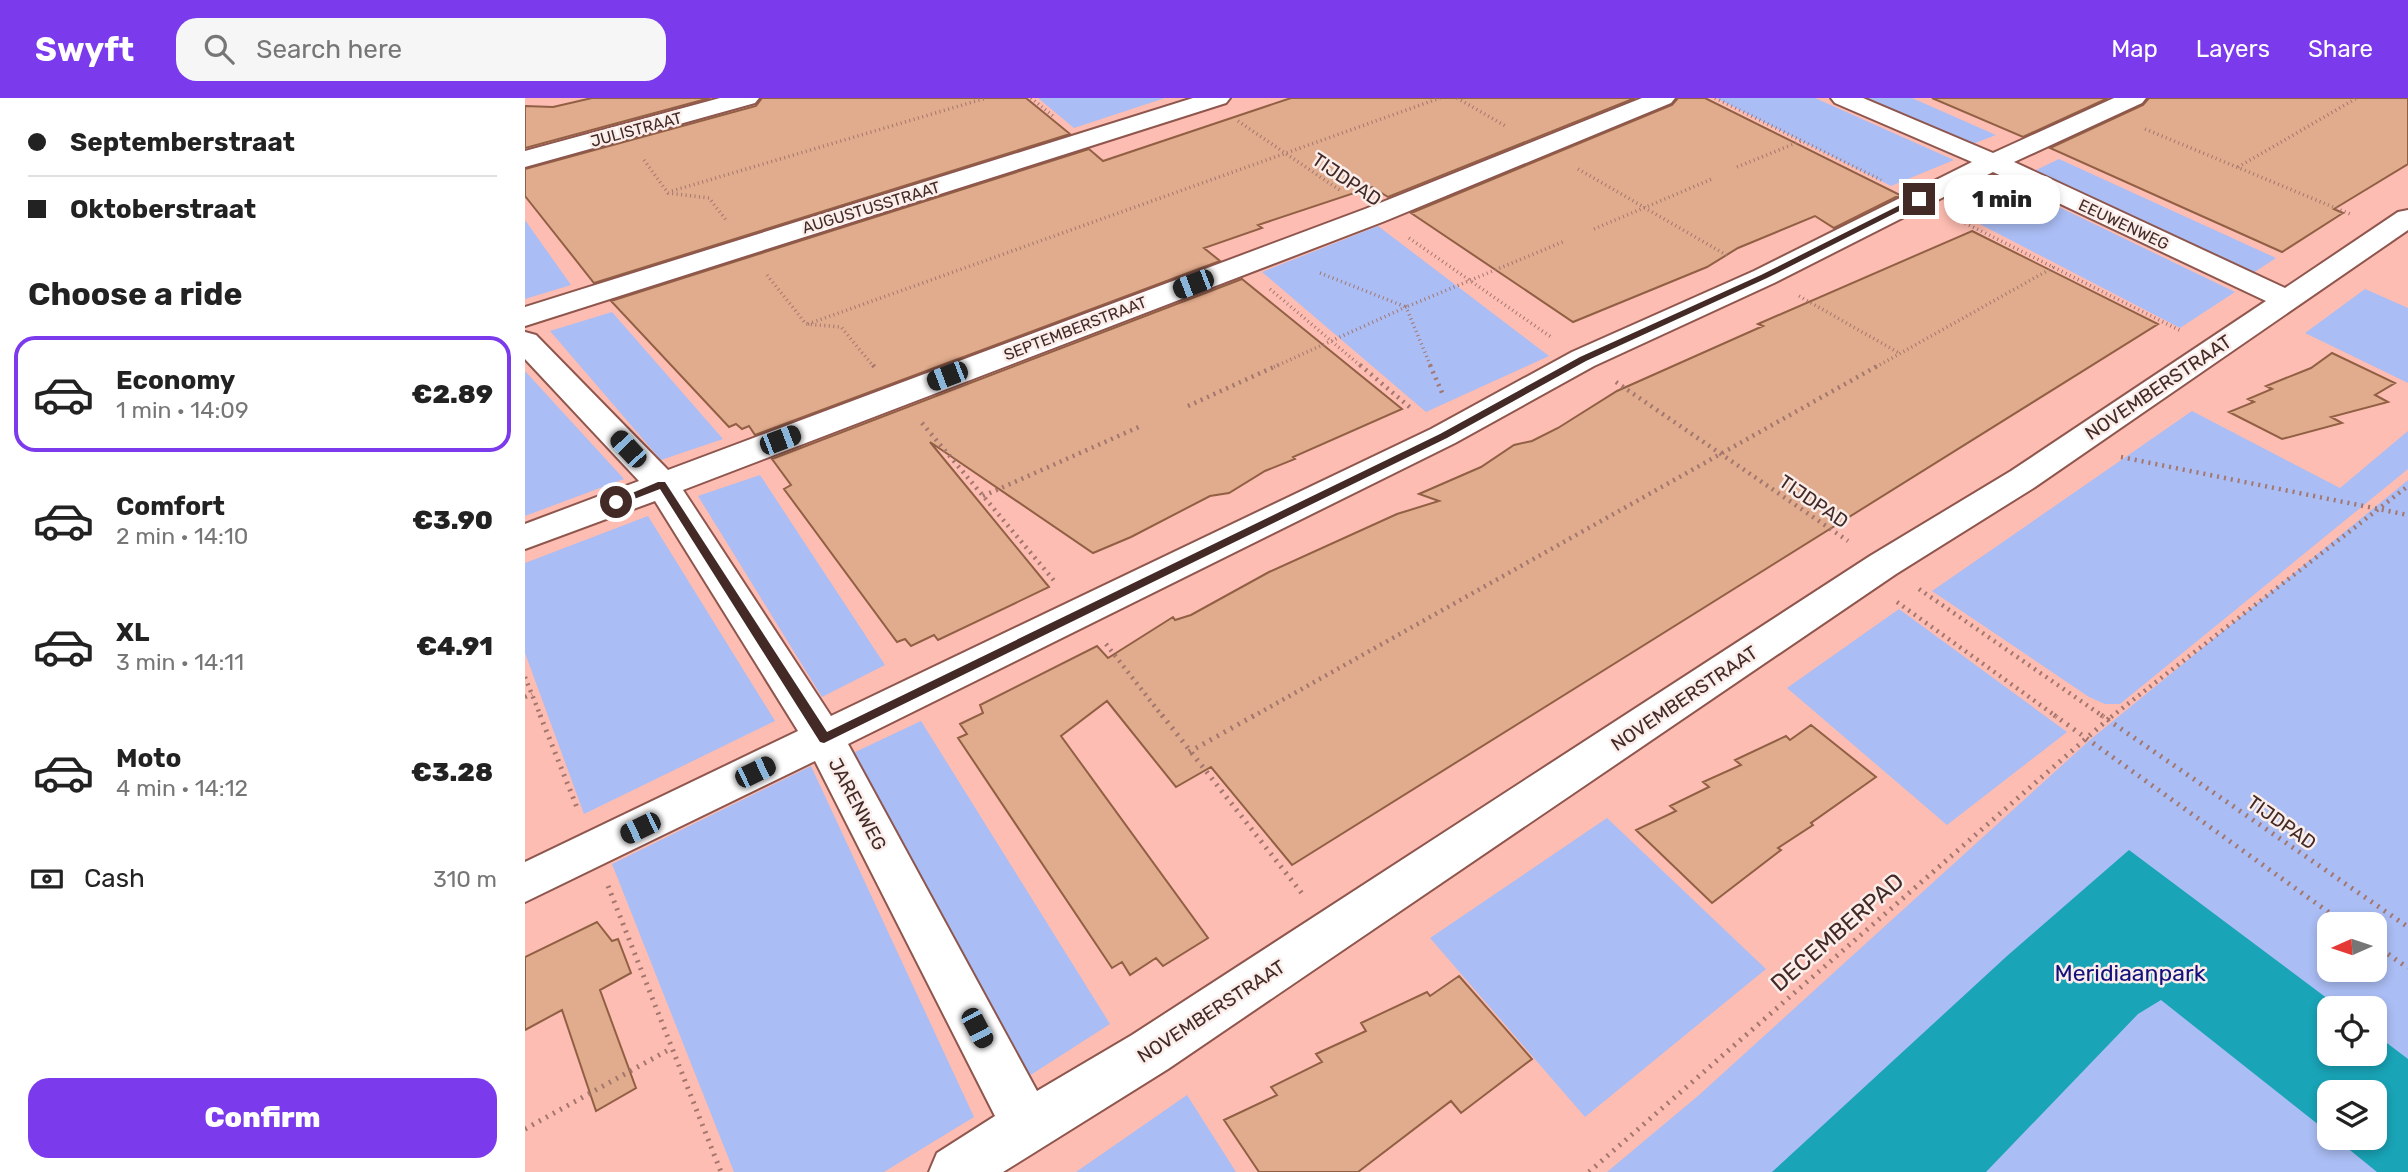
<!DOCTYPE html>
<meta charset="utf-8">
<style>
:root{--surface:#fff;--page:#f6f6f6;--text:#222;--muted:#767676;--line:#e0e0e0;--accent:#7c3aed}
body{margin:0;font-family:Rubik,sans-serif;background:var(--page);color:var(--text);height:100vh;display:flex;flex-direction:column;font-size:26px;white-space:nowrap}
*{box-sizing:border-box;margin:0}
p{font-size:23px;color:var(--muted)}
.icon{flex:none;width:38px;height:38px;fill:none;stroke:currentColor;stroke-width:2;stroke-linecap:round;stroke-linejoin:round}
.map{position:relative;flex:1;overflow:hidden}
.side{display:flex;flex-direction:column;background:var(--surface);width:525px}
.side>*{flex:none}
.hud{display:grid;align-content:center;height:154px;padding:0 28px;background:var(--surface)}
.needle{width:46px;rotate:267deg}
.fabs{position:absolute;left:1792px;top:814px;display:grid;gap:14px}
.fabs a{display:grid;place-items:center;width:70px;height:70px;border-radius:14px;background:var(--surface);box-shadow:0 4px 10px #0003;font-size:35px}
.end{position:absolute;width:32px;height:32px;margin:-16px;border:9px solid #432a26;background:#fff;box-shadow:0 0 0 4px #fff}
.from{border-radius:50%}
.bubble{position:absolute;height:49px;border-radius:21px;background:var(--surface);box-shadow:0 4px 10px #0003;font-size:23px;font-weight:800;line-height:49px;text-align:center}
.car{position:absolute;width:21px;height:42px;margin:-21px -10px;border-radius:9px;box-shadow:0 0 5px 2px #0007;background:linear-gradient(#222 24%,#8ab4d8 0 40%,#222 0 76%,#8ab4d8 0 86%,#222 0)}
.hud b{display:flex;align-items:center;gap:24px;height:66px;font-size:26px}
.hud b+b{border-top:2px solid var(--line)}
.hud i{width:18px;height:18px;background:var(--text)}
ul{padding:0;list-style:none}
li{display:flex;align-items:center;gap:21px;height:116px;margin:0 14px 10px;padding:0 14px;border:4px solid transparent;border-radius:21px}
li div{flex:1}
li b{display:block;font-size:26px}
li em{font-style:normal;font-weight:800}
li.current{border-color:var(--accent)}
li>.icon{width:63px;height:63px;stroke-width:1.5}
h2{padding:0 28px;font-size:32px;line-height:84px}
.pay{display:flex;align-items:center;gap:18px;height:77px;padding:0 28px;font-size:26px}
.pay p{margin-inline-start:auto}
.cta{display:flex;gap:14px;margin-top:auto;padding:14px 28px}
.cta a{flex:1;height:80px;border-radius:21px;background:var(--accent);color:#fff;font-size:28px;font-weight:800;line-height:80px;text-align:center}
header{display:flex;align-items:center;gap:42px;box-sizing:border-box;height:98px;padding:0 35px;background:var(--accent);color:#fff}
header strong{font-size:33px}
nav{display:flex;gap:38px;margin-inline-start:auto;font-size:24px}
.search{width:490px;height:63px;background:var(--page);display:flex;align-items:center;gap:18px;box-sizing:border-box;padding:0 24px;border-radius:21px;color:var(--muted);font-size:26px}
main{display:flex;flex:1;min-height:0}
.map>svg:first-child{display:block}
.green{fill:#aabdf4;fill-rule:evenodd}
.water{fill:#19a4b7}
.building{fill:#e1ab8d;stroke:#916044;stroke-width:2}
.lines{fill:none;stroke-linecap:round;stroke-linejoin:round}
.minor-casing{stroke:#8e564d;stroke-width:4}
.path-far2{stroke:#a3766e;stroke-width:3.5;stroke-dasharray:1 3.5;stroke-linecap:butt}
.path-far1{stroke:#a3766e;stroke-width:4.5;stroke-dasharray:2 5;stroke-linecap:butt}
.path{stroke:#a3766e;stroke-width:5;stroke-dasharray:2 6;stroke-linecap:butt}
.minor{fill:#fff;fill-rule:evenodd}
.route{fill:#432a26}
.labels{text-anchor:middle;stroke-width:5;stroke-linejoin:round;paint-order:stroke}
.far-street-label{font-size:16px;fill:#432a26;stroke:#faedea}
.street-label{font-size:19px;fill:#432a26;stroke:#faedea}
.near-street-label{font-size:23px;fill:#432a26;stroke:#faedea}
.near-park-label{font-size:23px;fill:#13117c;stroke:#faedea}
</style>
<header>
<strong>Swyft</strong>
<div class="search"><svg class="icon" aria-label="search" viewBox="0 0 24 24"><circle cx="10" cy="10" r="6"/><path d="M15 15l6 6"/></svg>Search here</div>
<nav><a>Map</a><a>Layers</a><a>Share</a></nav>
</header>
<main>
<section class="side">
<div class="hud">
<b><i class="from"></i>Septemberstraat</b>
<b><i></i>Oktoberstraat</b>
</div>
<h2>Choose a ride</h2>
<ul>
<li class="current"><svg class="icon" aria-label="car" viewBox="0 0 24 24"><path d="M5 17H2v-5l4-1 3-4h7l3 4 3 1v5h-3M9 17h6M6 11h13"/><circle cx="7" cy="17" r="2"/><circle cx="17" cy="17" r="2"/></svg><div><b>Economy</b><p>1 min · 14:09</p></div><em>€2.89</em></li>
<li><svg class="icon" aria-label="car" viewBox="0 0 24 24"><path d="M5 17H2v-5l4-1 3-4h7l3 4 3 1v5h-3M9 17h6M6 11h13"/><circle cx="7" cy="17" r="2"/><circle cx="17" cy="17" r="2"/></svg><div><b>Comfort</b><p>2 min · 14:10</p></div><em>€3.90</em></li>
<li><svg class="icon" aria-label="car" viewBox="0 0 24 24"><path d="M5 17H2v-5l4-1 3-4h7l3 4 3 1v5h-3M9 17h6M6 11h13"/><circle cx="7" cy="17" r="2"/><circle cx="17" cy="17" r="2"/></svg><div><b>XL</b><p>3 min · 14:11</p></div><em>€4.91</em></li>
<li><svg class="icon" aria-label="car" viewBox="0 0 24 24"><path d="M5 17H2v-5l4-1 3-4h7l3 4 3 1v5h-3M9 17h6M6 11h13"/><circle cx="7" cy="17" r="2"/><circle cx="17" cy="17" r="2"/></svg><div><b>Moto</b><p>4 min · 14:12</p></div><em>€3.28</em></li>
</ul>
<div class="pay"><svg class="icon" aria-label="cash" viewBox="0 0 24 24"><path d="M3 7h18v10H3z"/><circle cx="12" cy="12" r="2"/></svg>Cash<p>310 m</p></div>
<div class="cta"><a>Confirm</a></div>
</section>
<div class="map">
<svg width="1883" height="1074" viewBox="0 0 1883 1074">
<rect width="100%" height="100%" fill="#febdb2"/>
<path class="green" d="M 513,0 L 640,0 L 549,30 Z
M 1191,0 L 1290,0 L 1429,62 L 1366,88 Z
M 1336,0 L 1387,0 L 1471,37 L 1445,47 Z
M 1534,61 L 1751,160 L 1728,175 L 1509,73 Z
M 1478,82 L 1710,194 L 1655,230 L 1422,109 Z
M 0,122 L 46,187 L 0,201 Z
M 853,128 L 1024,258 L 901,314 L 737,174 Z
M 1840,191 L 1883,210 L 1883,285 L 1780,235 Z
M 87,214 L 198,341 L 136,362 L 25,233 Z
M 0,273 L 99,381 L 0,418 Z
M 1667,313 L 1815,390 L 1883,333 L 1883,371 L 1595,606 L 1580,606 L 1564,599 L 1407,493 Z
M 235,377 L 360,567 L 297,599 L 173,398 Z
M 1883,382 L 1883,1074 L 1082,1074 L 1174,997 L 1566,641 ZM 1804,826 L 1850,826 L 1850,872 L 1804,872 ZM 1804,910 L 1850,910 L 1850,956 L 1804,956 ZM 1804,994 L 1850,994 L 1850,1040 L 1804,1040 Z
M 123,418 L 250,623 L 59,716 L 0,555 L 0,465 Z
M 1374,511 L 1542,634 L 1422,727 L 1262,590 Z
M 396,623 L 585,926 L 504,978 L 328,655 Z
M 286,668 L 449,1019 L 359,1074 L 209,1074 L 87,766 Z
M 1082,720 L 1241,871 L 1060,1019 L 905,840 Z
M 662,997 L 711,1074 L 551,1074 Z"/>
<path class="water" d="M 1604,752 L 1815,910 L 1804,910 L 1804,956 L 1850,956 L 1850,936 L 1883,961 L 1883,1074 L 1852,1074 L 1810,1040 L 1850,1040 L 1850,994 L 1804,994 L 1804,1035 L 1636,902 L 1613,916 L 1461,1074 L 1247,1074 L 1482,858 Z"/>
<path class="building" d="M 67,0 L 185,0 L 0,50 L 0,8 L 28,9 Z
M 237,0 L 501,0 L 545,36 L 69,185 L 0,98 L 0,71 L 231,8 Z
M 766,0 L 1110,0 L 863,99 L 847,89 L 733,127 L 737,130 L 679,150 L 695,163 L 230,337 L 224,328 L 217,331 L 211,326 L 204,329 L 86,203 L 564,51 L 578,63 Z
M 1153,0 L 1180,0 L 1375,97 L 1309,130 L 1290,118 L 1213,150 L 1182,169 L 1048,224 L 886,115 L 1147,7 Z
M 1407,0 L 1583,0 L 1498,39 Z
M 1624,0 L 1883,0 L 1883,66 L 1809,111 L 1818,115 L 1757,154 L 1525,50 L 1618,7 Z
M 1447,133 L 1633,226 L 767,767 L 686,669 L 651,689 L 582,603 L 536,638 L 683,840 L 638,868 L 631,860 L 605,877 L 597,864 L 587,870 L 433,640 L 442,636 L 435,626 L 458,615 L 455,607 L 572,548 L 583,560 L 648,519 L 650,522 L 666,517 L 744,474 L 872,416 L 914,403 L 894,396 L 956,369 L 989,347 L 1007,343 L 1033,330 L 1092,293 L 1238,228 L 1233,226 Z
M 717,181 L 877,311 L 768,359 L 770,361 L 740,373 L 704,395 L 685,398 L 606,439 L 568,455 L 405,344 L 524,489 L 413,542 L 409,537 L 386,548 L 380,541 L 372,544 L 259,391 L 266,387 L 247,361 Z
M 1807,255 L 1870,285 L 1850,297 L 1863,304 L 1806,319 L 1817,325 L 1757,341 L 1704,314 L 1729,304 L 1723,301 L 1747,291 L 1741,288 L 1786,270 Z
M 1286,627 L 1351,679 L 1286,725 L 1288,727 L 1253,750 L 1256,752 L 1187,805 L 1111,732 L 1151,713 L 1145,708 L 1184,689 L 1178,684 L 1216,667 L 1210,662 L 1261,638 L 1265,642 Z
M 72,824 L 87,843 L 93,841 L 106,875 L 75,892 L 111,990 L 71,1013 L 37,912 L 0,932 L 0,859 Z
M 934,878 L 1007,961 L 936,1015 L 926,1003 L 833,1074 L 734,1074 L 699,1022 L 752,997 L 746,989 L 797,964 L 791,956 L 841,933 L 836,925 L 902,894 L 905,898 Z"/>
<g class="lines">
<g class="minor-casing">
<path id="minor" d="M 195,0 L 234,0 L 230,5 L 0,69 L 0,53 Z
M 668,0 L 705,0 L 701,5 L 0,228 L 0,209 Z
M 1117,0 L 1150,0 L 1146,5 L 860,123 L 158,392 L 306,618 L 906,331 L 1047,254 L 1229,173 L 1447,64 L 1310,5 L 1306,0 L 1338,0 L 1468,55 L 1589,0 L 1621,0 L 1617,5 L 1489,64 L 1760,190 L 1873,114 L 1883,112 L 1883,132 L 1510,389 L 1371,476 L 643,971 L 478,1074 L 404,1074 L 412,1055 L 470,1018 L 290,663 L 0,804 L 0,764 L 273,633 L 130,403 L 0,451 L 0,426 L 114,383 L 0,261 L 0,234 L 11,237 L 143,372 L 840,111 ZM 1468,74 L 1741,203 L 1486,373 L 1345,458 L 607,937 L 512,993 L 323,646 L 930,345 L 1069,268 L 1249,185 Z"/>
</g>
<path class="path-far2" d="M 506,0 L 528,18
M 932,0 L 982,29
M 1190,0 L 1356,82
M 713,23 L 816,93
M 1620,31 L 1825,116
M 119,62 L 143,95 L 184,100 L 201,122
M 1212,69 L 1276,43
M 1713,69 L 1832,0
M 1053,71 L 1203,158
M 147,93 L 461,0
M 1432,121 L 1656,233
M 1069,131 L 1187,81
M 884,140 L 1026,239
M 795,175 L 881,209 L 1040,143
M 242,177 L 281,226 L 316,229 L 349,269
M 745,191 L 837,269
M 1274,198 L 1374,255
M 283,226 L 915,0
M 749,269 L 881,209 L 906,269
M 1351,269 L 1529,169"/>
<path class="path-far1" d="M 348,267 L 351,271
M 835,267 L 888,312
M 905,267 L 918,297
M 1091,284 L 1323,443
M 663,308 L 753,267
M 397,325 L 531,485
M 1596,359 L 1883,417
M 458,398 L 616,328
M 1394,491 L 1579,619
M 1372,504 L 1532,619
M 581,546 L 638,619
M 0,579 L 16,619
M 0,599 L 7,596
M 727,619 L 1354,267
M 1586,619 L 1883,388"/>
<path class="path" d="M 15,617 L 53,712
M 637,617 L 779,798
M 1529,617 L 1820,826
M 1576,617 L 1883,829
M 664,654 L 730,617
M 83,788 L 196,1074
M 1850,847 L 1883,870
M 0,1031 L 147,950
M 1064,1074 L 1588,617"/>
<use href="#minor" class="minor"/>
</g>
<path class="route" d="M 1391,99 L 1398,101 L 1242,180 L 1061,263 L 922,340 L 299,645 L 295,644 L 135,391 L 91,408 L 86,404 L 133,384 L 140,384 L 302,634 L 915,336 L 1055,259 L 1236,177 Z"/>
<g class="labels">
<g class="far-street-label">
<text transform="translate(111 31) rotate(-15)" y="6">JULISTRAAT</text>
<text transform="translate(346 109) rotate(-17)" y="6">AUGUSTUSSTRAAT</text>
<text transform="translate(1599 126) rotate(25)" y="6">EEUWENWEG</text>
<text transform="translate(550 230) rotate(-21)" y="6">SEPTEMBERSTRAAT</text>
</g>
<g class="street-label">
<text transform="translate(822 81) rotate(34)" y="7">TIJDPAD</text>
<text transform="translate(1633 289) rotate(-34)" y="7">NOVEMBERSTRAAT</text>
<text transform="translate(1289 403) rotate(34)" y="7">TIJDPAD</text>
<text transform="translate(1159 600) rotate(-34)" y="7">NOVEMBERSTRAAT</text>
<text transform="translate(333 706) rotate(62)" y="7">JARENWEG</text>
<text transform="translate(1757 724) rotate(35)" y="7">TIJDPAD</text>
<text transform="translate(686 913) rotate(-33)" y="7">NOVEMBERSTRAAT</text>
</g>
<g class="near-street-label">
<text transform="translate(1312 834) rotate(-41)" y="8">DECEMBERPAD</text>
</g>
<g class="near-park-label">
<text x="1605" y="883">Meridiaanpark</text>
</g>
</g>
</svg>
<div class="fabs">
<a><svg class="needle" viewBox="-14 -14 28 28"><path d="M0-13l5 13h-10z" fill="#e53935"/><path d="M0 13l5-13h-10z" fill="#767676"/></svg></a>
<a><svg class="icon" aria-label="locate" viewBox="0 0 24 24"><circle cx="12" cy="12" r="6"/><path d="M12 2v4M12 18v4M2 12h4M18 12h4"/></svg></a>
<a><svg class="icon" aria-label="layers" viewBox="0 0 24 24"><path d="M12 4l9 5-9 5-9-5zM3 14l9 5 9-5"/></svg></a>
</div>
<i class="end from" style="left:91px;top:404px"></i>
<i class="end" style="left:1394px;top:101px"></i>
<div class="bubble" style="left:1419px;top:77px;width:116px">1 min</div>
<i class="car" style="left:668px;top:186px;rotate:249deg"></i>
<i class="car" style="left:422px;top:278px;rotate:249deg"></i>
<i class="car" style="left:255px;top:342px;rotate:69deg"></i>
<i class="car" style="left:103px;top:351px;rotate:317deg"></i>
<i class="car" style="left:230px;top:674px;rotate:64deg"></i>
<i class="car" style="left:115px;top:730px;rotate:244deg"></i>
<i class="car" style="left:452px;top:930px;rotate:152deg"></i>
</div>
</main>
